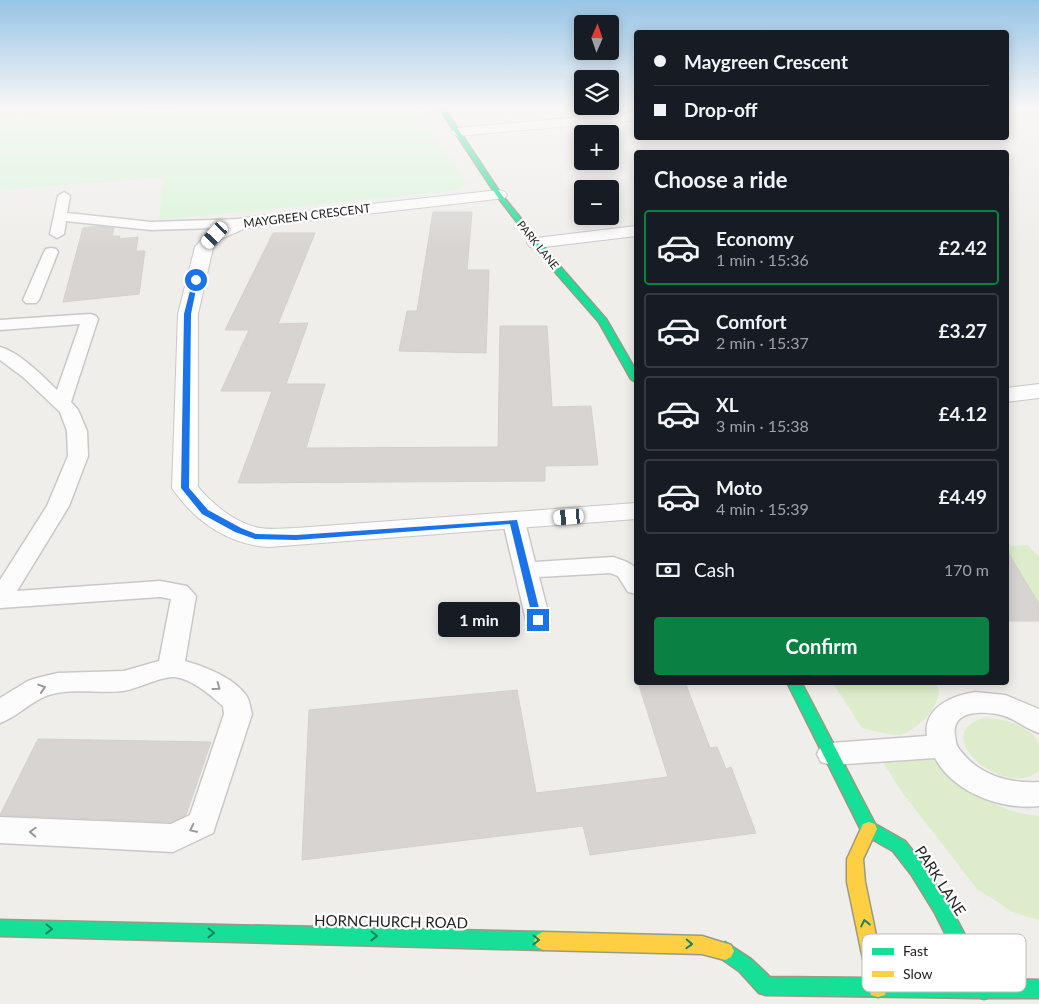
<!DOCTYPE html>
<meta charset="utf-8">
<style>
:root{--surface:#171b24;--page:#242831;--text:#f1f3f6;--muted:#9ea1a6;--line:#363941;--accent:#0b8043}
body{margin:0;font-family:Lato,sans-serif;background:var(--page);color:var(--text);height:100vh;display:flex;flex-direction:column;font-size:19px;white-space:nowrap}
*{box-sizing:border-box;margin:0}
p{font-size:16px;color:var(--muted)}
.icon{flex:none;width:28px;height:28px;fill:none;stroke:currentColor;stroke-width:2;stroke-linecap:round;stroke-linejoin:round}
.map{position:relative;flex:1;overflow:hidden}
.panel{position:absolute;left:634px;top:150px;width:375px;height:535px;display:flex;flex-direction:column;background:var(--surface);border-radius:5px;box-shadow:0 2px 12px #0003}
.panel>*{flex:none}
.banner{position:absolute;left:634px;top:30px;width:375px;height:110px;border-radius:5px;box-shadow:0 2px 12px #0003;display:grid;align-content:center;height:110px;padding:0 20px;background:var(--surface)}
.needle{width:32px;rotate:2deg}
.tools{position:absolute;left:574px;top:15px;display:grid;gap:10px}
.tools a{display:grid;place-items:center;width:45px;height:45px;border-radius:5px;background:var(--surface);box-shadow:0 2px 12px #0003;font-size:25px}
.end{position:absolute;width:22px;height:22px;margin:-11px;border:6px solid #1a73e8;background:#fff;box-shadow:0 0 0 2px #fff}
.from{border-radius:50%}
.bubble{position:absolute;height:35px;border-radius:5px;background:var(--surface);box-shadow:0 2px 12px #0003;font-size:16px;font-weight:700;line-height:35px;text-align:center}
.car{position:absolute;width:15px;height:30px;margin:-15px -8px;border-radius:6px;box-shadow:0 0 4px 1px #0007;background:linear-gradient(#fff 24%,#345 0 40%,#fff 0 76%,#345 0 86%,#fff 0)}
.banner b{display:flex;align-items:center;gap:18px;height:48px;font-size:19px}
.banner b+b{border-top:1px solid var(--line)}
.banner i{width:12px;height:12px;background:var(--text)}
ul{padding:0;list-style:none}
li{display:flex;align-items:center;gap:15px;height:75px;margin:0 10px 8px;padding:0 10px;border:2px solid var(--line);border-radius:5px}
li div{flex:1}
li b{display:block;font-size:19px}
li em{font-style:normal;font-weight:700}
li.active{border-color:var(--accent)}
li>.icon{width:45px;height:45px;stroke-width:1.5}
h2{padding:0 20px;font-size:22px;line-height:60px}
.pay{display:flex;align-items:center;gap:12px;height:55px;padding:0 20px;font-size:19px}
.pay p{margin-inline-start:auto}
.cta{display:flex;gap:10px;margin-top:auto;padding:10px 20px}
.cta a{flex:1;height:58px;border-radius:5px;background:var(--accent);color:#fff;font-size:20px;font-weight:700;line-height:58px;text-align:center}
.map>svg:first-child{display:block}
.grass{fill:#ddeccb}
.park{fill:#daf5da}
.building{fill:#d7d4d2;stroke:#d3d0cc}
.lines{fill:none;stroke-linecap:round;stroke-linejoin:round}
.lane-casing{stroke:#c9c8c7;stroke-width:3}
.street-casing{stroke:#c9c8c7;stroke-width:2}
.fast-casing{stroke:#999a82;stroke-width:3}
.slow-casing{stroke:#999a82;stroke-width:3}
.lane{fill:#fdfcfc;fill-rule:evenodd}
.street{fill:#fdfcfc;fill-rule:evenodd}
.fast{fill:#16e098;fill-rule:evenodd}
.slow{fill:#ffcf43;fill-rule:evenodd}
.oneway{stroke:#9a9a9a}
.oneway2{stroke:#1c815d}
.route{fill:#1a73e8}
.labels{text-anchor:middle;stroke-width:4.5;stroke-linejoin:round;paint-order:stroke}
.far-street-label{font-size:11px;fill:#222;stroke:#fff}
.street-label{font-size:12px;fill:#222;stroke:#fff}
.near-street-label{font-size:15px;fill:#222;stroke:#fff}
.key{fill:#fff;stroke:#bdbdbd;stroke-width:1}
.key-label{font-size:14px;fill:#222}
</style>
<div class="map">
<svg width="1039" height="1004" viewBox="0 0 1039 1004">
<rect width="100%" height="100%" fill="#f0eeeb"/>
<path class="grass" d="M 1028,545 L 1039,557 L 1039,604 L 1006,565 L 1006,546 Z
M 833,683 L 936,683 C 948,700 917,731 900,735 C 892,736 871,730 862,728 Z
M 984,718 C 1000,718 1035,726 1039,745 C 1039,753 1039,762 1039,770 C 1008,802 925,734 984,718 Z
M 926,757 C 946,762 954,778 970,789 C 991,804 1013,814 1039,816 L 1039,920 L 1013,912 L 977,889 L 901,791 L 881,759 Z"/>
<path class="park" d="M 172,108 L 417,108 L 466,183 C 461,190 454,191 446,192 L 159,220 L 164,177 L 0,190 L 0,121 Z"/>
<path class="building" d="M 433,212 L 472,212 L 467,270 L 489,270 L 486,353 L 399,351 L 407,311 L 417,311 Z
M 99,226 L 114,228 L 112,236 L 120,236 L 119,239 L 138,237 L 136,251 L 145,251 L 139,294 L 63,302 L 83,228 Z
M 273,233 L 315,233 L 278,324 L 308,323 L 286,384 L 325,384 L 306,448 L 498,447 L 500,326 L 547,326 L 552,407 L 591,406 L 598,465 L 545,466 L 545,481 L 238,483 L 272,391 L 221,391 L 249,330 L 225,330 Z
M 1006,549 L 1039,604 L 1039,621 L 1006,621 Z
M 638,682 L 685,682 L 710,748 L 717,747 L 726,769 L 731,767 L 756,833 L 590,855 L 583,826 L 302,860 L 309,710 L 517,690 L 536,793 L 668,777 Z
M 38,739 L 211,742 L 186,815 L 171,822 L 0,815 Z"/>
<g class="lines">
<g class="lane-casing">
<path id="lane" d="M 64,192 L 70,196 L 67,213 L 151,222 L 242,219 L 249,223 L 242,227 L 151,230 L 66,221 L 64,234 L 57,238 L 50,234 L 58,196 Z
M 51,248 L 56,249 L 58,252 L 39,300 L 36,303 L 26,303 L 23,300 L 44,252 L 46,249 Z
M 90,314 L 96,316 L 98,319 L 71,402 L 78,410 L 87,431 L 88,456 L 69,506 L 17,591 L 160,581 L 187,586 L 196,596 L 185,661 C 206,667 232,677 246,695 C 250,701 250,708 252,714 L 213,833 L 173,852 L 0,843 L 0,817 L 171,824 L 190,815 L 224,714 L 223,706 C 210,695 193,679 174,677 C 162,676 137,689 123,691 C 98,694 70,687 46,696 C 30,702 17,717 0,723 L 0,698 L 28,681 L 37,678 L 58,673 L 124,671 L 159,661 L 171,599 L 160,597 L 0,608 L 0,580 L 47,506 L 68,456 L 67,431 L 60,412 L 23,377 L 0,360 L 0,347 C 19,352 43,376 57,390 L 80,324 L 0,330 L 0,320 Z
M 514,515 L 522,517 L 525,522 L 535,562 L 613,557 C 621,560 631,562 636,569 L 636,594 L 628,592 L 618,576 L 610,573 L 539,577 L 550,620 L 547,626 L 538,629 L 529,626 L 526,620 L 503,522 L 506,517 Z
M 975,692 L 1005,695 L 1039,709 L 1039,733 C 1024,728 1012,716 997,714 C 979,711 951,711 955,736 C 956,741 956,746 960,750 C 978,775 1010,784 1039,782 L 1039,806 C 1001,810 954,793 935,758 L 831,765 L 821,762 L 817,754 L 821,746 L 831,743 L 927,736 C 923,707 952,696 975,692 Z"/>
</g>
<g class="street-casing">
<path id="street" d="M 636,112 L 636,120 L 457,136 L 450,132 L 457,128 Z
M 499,190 L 505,192 L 507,195 L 505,198 L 246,228 L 221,239 L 213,248 L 198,314 L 198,487 C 213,505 237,524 260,528 C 272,530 284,528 296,528 L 636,503 L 636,519 L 269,547 C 229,545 194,521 172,488 L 178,314 L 195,247 L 209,231 L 242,218 Z
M 636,226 L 636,236 L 536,248 L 530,247 L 527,243 L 530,239 L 536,238 Z
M 1039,384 L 1039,398 L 1006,402 L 1006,388 Z"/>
</g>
<g class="fast-casing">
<path id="fast" d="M 439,108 L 444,108 L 501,194 L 563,270 L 606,319 L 636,371 L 636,382 L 631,379 L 599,322 L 557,274 L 497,196 Z
M 787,682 L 801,682 L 875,824 L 905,841 L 923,864 L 947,901 L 988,979 L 1039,980 L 1039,998 L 988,998 L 984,999 L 980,998 L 766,995 L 759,993 L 739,971 L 719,957 L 716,951 L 719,945 L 725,942 L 751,959 L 770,977 L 968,979 L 935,913 L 911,874 L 893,851 L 863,834 Z
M 0,920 L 543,932 L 549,935 L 552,941 L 549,947 L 543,950 L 0,936 Z"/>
</g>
<g class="slow-casing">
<path id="slow" d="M 869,822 L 875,824 L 877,829 L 863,859 L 865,882 L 887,988 L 885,995 L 878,997 L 871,995 L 869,988 L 847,882 L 847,859 L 863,824 Z
M 543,932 L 702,936 L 731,945 L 734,951 L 731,957 L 725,960 L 702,954 L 543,950 L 537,947 L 534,941 L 537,935 Z"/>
</g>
<use href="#lane" class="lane"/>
<use href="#street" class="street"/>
<use href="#fast" class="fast"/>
<use href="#slow" class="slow"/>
</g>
<defs><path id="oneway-chevron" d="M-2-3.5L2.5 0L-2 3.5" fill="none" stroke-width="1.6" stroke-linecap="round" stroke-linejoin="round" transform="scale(1.25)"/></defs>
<g class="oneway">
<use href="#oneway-chevron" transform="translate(217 687) rotate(36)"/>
<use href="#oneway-chevron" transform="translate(42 688) rotate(-18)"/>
<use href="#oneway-chevron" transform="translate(193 829) rotate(154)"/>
<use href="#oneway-chevron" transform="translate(33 832) rotate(-178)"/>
</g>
<g class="oneway2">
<use href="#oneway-chevron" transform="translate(865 923) rotate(-102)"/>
<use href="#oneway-chevron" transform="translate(49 929) rotate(1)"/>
<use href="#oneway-chevron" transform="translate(211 933) rotate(1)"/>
<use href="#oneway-chevron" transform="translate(374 936) rotate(1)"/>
<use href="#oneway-chevron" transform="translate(536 940) rotate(1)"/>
<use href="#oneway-chevron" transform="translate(689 944) rotate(2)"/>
</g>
<linearGradient id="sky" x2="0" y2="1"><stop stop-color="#97c4e6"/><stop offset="0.43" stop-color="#f8f7f6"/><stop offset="1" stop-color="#f8f7f6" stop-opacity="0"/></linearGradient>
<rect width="1039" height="249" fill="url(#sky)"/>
<path class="route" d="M 193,279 L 198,280 L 191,314 L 189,488 L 208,510 L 241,528 L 256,534 L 296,535 L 517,520 L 542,620 L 541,622 L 538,623 L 533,620 L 510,524 L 296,540 L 255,539 L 235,532 L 202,514 L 181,488 L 184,314 Z"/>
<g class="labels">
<g class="far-street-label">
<text transform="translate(538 245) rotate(51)" y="4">PARK LANE</text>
</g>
<g class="street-label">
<text transform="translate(307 216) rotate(-7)" y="4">MAYGREEN CRESCENT</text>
</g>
<g class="near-street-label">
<text transform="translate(940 881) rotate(57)" y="5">PARK LANE</text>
<text transform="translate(391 922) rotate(1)" y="5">HORNCHURCH ROAD</text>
</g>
</g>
<rect x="862" y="934" width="164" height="58" rx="8" class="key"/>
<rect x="872" y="948" width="22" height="7" fill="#16e098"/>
<rect x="872" y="971" width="22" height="6" fill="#ffcf43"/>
<g class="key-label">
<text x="903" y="956">Fast</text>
<text x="903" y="979">Slow</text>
</g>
</svg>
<div class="tools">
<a><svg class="needle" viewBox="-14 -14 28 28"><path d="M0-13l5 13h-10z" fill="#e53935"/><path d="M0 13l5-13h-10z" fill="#9ea1a6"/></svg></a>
<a><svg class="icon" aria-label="layers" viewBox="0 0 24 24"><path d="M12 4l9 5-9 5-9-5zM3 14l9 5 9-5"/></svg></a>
<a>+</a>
<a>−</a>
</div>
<i class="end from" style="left:196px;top:280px"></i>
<i class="end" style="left:538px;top:620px"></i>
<div class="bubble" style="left:438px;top:602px;width:82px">1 min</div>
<i class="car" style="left:215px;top:235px;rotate:223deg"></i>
<i class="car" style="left:569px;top:517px;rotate:265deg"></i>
<div class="banner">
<b><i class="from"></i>Maygreen Crescent</b>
<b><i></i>Drop-off</b>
</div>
<section class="panel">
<h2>Choose a ride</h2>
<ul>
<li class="active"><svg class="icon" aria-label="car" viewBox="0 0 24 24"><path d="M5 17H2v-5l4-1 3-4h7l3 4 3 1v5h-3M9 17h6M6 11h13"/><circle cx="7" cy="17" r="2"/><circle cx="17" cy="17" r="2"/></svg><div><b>Economy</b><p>1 min · 15:36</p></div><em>£2.42</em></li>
<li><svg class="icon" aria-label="car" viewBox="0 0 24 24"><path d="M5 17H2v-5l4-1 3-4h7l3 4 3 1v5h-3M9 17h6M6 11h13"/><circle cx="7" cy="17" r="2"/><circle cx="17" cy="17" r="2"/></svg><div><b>Comfort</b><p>2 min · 15:37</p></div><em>£3.27</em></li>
<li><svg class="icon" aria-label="car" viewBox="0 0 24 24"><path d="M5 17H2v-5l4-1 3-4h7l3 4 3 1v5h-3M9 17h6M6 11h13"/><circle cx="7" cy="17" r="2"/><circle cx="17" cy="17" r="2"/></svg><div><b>XL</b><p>3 min · 15:38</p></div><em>£4.12</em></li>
<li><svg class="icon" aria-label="car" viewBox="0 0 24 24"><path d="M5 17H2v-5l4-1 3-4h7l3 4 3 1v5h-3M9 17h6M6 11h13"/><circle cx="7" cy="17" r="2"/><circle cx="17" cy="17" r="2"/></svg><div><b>Moto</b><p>4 min · 15:39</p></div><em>£4.49</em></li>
</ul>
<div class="pay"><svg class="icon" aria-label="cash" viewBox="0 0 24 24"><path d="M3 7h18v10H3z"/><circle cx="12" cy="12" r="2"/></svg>Cash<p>170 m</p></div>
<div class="cta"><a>Confirm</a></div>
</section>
</div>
